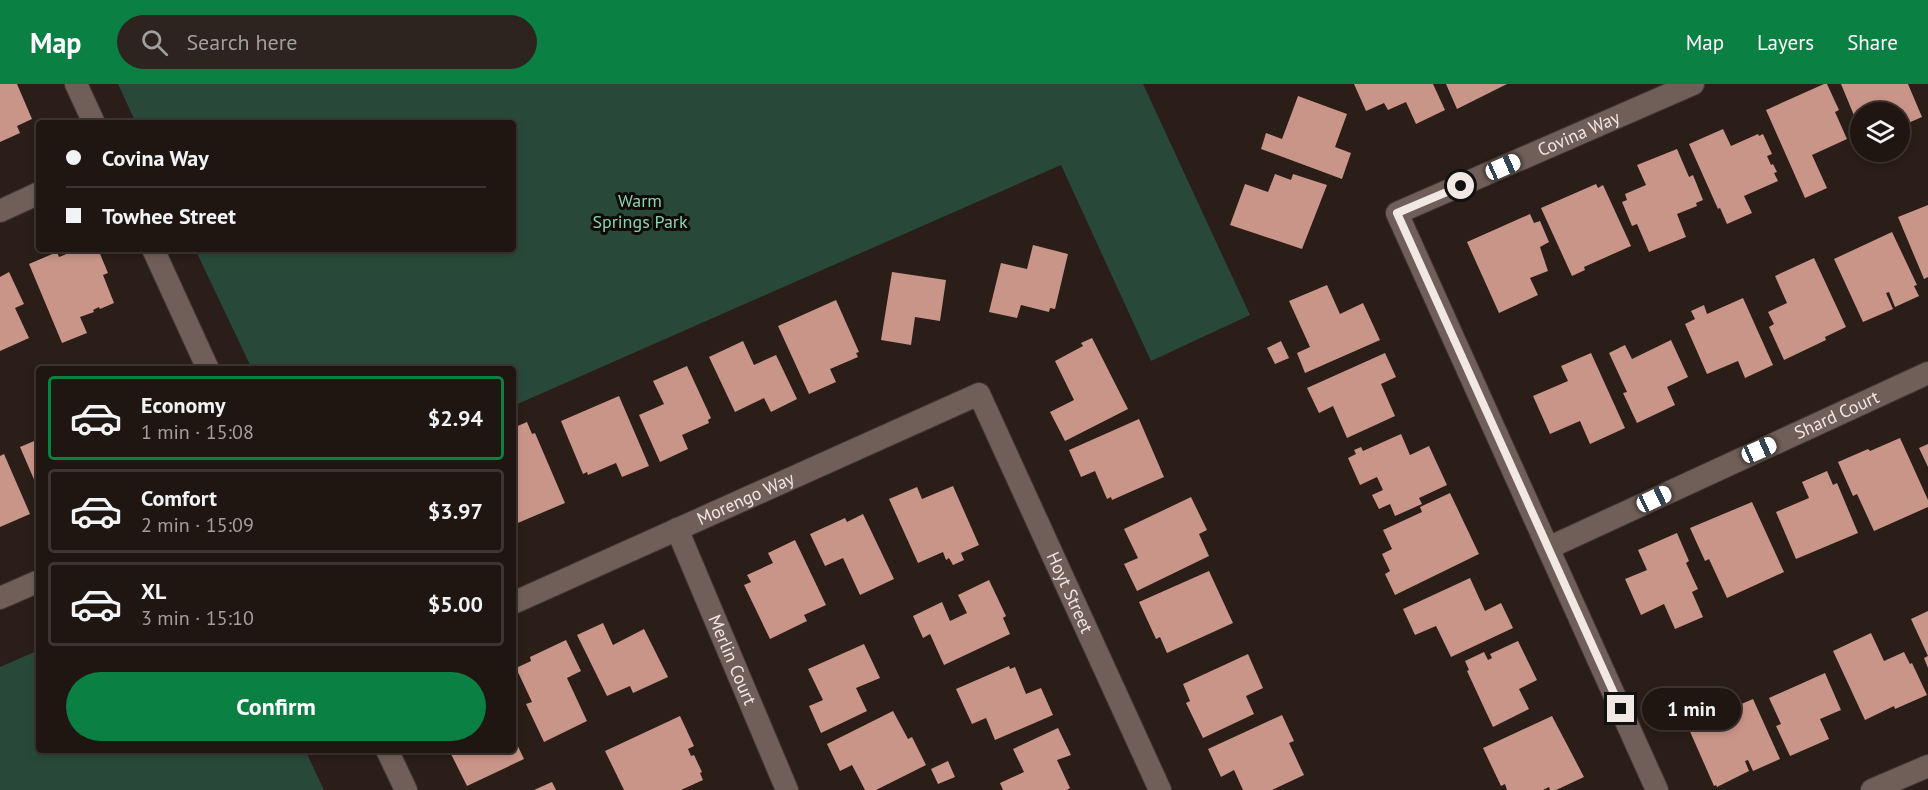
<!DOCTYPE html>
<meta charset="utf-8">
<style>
:root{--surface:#201611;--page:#2d231f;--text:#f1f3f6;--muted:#a29f9f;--line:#3d3531;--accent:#0b8043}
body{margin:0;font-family:"PT Sans",sans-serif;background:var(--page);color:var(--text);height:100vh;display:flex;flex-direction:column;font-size:22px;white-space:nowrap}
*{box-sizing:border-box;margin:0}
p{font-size:20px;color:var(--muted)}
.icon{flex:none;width:33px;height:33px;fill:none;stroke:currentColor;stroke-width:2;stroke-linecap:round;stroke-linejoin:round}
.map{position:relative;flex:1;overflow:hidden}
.sheet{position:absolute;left:36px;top:282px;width:480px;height:387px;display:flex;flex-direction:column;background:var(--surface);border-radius:6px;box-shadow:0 3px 9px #0003,0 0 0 2px var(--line)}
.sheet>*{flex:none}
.guide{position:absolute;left:36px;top:36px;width:480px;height:132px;border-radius:6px;box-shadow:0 3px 9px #0003,0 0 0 2px var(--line);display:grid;align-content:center;height:132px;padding:0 30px;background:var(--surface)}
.buttons{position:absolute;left:1850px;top:18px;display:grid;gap:12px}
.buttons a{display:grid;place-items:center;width:60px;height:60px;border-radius:50%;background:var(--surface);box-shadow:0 3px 9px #0003,0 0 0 2px var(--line);font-size:30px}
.end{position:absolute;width:27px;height:27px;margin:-14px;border:8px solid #f1e7e3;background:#111;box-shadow:0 0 0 3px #111}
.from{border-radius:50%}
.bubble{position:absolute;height:42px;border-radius:21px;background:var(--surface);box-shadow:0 3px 9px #0003,0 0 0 2px var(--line);font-size:20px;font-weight:700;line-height:42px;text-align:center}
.car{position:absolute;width:18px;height:36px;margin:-18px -9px;border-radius:8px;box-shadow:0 0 4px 2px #0007;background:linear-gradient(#fff 24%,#345 0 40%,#fff 0 76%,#345 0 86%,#fff 0)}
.guide b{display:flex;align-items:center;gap:21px;height:57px;font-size:22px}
.guide b+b{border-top:2px solid var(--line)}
.guide i{width:15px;height:15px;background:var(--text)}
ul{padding:10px 0 0;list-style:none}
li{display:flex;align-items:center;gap:18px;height:84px;margin:0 12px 9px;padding:0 18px;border:3px solid var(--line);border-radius:6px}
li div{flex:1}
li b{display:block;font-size:22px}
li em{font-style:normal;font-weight:700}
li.on{border-color:var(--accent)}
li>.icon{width:54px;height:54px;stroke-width:1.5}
.button{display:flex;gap:12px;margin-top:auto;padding:12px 30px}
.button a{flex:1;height:69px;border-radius:36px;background:var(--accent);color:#fff;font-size:24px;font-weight:700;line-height:69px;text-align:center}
header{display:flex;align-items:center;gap:36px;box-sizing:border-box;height:84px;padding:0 30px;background:var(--accent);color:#fff}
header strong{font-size:28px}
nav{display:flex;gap:33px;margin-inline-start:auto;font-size:21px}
.search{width:420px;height:54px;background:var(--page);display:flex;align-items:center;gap:15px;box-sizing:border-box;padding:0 21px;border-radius:33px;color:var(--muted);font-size:22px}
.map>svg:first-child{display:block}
.green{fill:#284939}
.building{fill:#c99588}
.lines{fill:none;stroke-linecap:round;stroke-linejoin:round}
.minor-casing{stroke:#443834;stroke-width:24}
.minor{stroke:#705f58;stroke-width:22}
.route{stroke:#f1e7e3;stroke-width:8}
.labels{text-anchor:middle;stroke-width:6;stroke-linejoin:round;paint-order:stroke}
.street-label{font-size:18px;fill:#f1e7e3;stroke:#0f0907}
.park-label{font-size:18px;fill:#87d6af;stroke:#0f0907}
</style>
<header>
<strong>Map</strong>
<div class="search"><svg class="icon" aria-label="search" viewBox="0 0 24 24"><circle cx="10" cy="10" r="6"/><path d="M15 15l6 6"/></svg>Search here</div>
<nav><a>Map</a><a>Layers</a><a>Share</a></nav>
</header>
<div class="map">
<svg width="1928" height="706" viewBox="0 0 1928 706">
<rect width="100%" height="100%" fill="#2b1d17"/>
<path class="green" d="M 118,0 L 1143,0 L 1250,231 L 1151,277 L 1061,81 L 513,322 L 513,285 L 252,285 L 195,165 L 513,165 L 513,39 L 136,39 Z
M 39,566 L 39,666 L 305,666 L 324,706 L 0,706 L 0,583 Z"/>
<path class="building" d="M 0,0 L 17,0 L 32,35 L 17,42 L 20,49 L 0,58 Z
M 1354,0 L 1433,0 L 1445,26 L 1416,40 L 1406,18 L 1388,26 L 1384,19 L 1366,27 Z
M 1446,0 L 1507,0 L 1457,25 Z
M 1824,0 L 1827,0 L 1839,26 L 1835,28 L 1847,55 L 1812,71 L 1827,104 L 1805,114 L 1766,26 Z
M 1841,0 L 1908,0 L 1922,33 L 1899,43 L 1899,28 L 1860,28 L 1860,46 Z
M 1298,12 L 1347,30 L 1335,63 L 1351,69 L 1342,95 L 1261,65 L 1266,49 L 1282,55 Z
M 1723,45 L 1731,62 L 1758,50 L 1759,52 L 1763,50 L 1772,70 L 1767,72 L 1771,81 L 1773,80 L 1777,88 L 1774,89 L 1778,97 L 1744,112 L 1752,129 L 1727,140 L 1720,124 L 1718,125 L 1689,60 Z
M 1677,65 L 1689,93 L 1693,91 L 1703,116 L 1696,119 L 1697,122 L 1677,130 L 1686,153 L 1649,168 L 1637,140 L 1632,142 L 1622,118 L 1627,116 L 1625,110 L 1646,101 L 1637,81 Z
M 1275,90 L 1291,96 L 1293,90 L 1327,101 L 1302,165 L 1230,141 L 1245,100 L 1268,108 Z
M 1596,100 L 1598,104 L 1603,101 L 1631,162 L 1584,183 L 1585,186 L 1572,192 L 1541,124 Z
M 1928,121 L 1928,193 L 1924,195 L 1898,133 Z
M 1530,130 L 1534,139 L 1540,137 L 1549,158 L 1540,163 L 1548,187 L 1530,194 L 1538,211 L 1499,229 L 1467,158 Z
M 1892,148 L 1917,201 L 1914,202 L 1919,212 L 1895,223 L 1889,208 L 1886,209 L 1893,225 L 1863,238 L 1834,175 Z
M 1033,161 L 1068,170 L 1055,225 L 1050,224 L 1049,228 L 1021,221 L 1017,234 L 989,228 L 1001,179 L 1027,185 Z
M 79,165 L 98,165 L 108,189 L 103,191 L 114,219 L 100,225 L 99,223 L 93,226 L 94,228 L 80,233 L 87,249 L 62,259 L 29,180 L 57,168 L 59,173 Z
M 1814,174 L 1846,243 L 1825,253 L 1826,256 L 1784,276 L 1769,243 L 1774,240 L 1768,228 L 1787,219 L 1775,192 Z
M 9,188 L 24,220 L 15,224 L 29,254 L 0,267 L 0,193 Z
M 892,188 L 946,196 L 940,237 L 915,233 L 911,261 L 881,256 Z
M 1327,201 L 1340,230 L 1363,219 L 1380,256 L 1305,289 L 1297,269 L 1310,263 L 1289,217 Z
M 1743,214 L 1773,281 L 1745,294 L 1738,277 L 1707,290 L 1685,240 L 1695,235 L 1691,227 L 1704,221 L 1707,230 Z
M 836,216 L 859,268 L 856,269 L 858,273 L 830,285 L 836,298 L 809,310 L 778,242 Z
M 1092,254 L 1128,325 L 1065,357 L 1050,328 L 1074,316 L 1055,277 L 1083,262 L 1081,259 Z
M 1671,256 L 1688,293 L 1667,303 L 1675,321 L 1637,339 L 1623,309 L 1627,308 L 1609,269 L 1625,261 L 1632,275 Z
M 743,257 L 754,281 L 776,271 L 797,315 L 771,328 L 764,314 L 735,328 L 709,273 Z
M 1281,257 L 1289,274 L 1275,280 L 1267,264 Z
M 1385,269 L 1396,293 L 1381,300 L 1395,332 L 1347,354 L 1333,322 L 1319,329 L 1307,304 Z
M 1591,269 L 1625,344 L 1590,360 L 1580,337 L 1550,350 L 1533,312 L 1568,297 L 1561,282 Z
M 687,282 L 711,334 L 708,336 L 709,339 L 682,351 L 688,365 L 660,378 L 639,331 L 664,320 L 653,297 Z
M 619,312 L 649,382 L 622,393 L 616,379 L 588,391 L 587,388 L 583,390 L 561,337 Z
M 1139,335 L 1164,393 L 1112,416 L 1111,413 L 1107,415 L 1095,387 L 1081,393 L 1069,366 Z
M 527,338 L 532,350 L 535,349 L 565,419 L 513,441 L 513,344 Z
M 1401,350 L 1410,371 L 1429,362 L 1447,401 L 1419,414 L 1422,420 L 1395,432 L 1390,420 L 1379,425 L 1372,411 L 1383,406 L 1377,393 L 1360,401 L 1348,374 L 1356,370 L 1354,366 L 1361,363 L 1363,367 Z
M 1900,354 L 1928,416 L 1928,423 L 1874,447 L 1857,410 L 1853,412 L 1838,378 L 1868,365 L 1870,367 Z
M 39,355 L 39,407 L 20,363 Z
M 1928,360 L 1928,383 L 1919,364 Z
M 4,370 L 30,430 L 0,443 L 0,372 Z
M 1827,387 L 1833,401 L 1837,399 L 1858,449 L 1796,475 L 1776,428 L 1809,414 L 1802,398 Z
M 953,402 L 979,461 L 961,469 L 964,476 L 953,481 L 949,474 L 946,476 L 943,468 L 918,479 L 889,415 L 917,403 L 922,415 Z
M 1450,409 L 1479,470 L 1395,511 L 1385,490 L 1390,487 L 1382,470 L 1392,465 L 1383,446 L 1422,428 L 1420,423 Z
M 1191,413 L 1207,446 L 1199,450 L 1209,472 L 1137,507 L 1124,480 L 1138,474 L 1124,445 Z
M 1752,418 L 1784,488 L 1727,514 L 1709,475 L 1705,477 L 1690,444 Z
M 863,430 L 894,495 L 860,511 L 843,474 L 825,482 L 810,450 L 845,434 L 847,438 Z
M 1677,449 L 1689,477 L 1686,479 L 1698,505 L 1692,508 L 1703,533 L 1675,545 L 1664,520 L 1641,531 L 1625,495 L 1647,486 L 1638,466 Z
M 795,456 L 826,521 L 804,531 L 807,537 L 770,555 L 744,501 L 751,498 L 747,491 L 773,479 L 768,469 Z
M 1209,487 L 1233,539 L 1167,569 L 1160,553 L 1156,555 L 1139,518 Z
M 1470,494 L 1485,527 L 1501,519 L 1513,544 L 1451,573 L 1436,542 L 1415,551 L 1403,525 Z
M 989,496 L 1006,532 L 1003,534 L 1010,550 L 944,581 L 930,550 L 923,554 L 913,532 L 942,518 L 950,537 L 967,529 L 958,511 Z
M 1928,527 L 1928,584 L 1924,574 L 1928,572 L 1911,535 Z
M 603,539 L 613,561 L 644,545 L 668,593 L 633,609 L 630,602 L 607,612 L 577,551 Z
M 1871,549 L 1884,577 L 1904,568 L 1910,580 L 1912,579 L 1927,611 L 1895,625 L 1894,622 L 1865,636 L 1833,567 Z
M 566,556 L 581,587 L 567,594 L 587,637 L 544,658 L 526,620 L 532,618 L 516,584 L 531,577 L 530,573 Z
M 1518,557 L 1537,596 L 1519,605 L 1529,625 L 1493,643 L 1467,587 L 1469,586 L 1465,577 L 1484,568 L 1488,576 L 1492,574 L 1490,570 Z
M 864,560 L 880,594 L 856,604 L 867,627 L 821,649 L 809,622 L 823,616 L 808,585 Z
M 1248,570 L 1263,604 L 1246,612 L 1254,630 L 1203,654 L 1186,619 L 1190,617 L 1183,600 Z
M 1009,582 L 1010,585 L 1015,583 L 1026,610 L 1041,604 L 1053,631 L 995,656 L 986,634 L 972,640 L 956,605 Z
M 1825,589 L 1841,626 L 1820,635 L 1829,655 L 1790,672 L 1776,642 L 1781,640 L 1769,614 Z
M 1753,615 L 1780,675 L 1753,687 L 1748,676 L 1745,677 L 1749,687 L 1717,703 L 1716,701 L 1714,702 L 1688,643 Z
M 893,627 L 908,655 L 912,653 L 926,681 L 876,706 L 865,706 L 852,681 L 840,687 L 827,660 Z
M 1282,631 L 1294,657 L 1289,659 L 1304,691 L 1272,706 L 1243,706 L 1234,686 L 1221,693 L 1208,665 Z
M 680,632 L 694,662 L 688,665 L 691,672 L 694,671 L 702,688 L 700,689 L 703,696 L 681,706 L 624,706 L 605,667 Z
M 1552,632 L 1584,693 L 1556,706 L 1550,706 L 1549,703 L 1543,706 L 1507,706 L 1505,700 L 1501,702 L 1483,664 Z
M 1058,644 L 1071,671 L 1057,676 L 1070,704 L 1067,706 L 1003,706 L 1000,699 L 1024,688 L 1013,665 Z
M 513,652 L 524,675 L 467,702 L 449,666 L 513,666 Z
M 948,677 L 955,693 L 938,700 L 931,685 Z
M 552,698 L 556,706 L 534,706 Z"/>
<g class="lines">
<g class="minor-casing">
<g id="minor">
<path d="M 76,0 L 94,39"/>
<path d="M 0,127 L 39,109"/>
<path d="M 153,165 L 208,285"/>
<path id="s1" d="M 677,445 L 787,706"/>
<path id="s2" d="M 1548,464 L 1928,289"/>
<path d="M 0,514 L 39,497"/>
<path id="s3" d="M 513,519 L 979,310 L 1160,706"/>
<path d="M 387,666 L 406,706"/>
<path id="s4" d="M 1657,706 L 1397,129 L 1693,0"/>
<path d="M 1872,706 L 1928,682"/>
</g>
</g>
<use href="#minor" class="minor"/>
</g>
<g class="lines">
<path class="route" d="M 1461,102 L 1397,129 L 1621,625"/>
</g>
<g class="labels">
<g class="street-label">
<text dy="6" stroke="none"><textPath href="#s4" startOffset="831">Covina Way</textPath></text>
<text dy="6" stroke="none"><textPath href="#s2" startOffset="318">Shard Court</textPath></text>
<text dy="6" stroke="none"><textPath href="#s3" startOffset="255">Morengo Way</textPath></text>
<text dy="6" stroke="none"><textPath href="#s3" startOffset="729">Hoyt Street</textPath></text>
<text dy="6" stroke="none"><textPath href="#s1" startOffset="142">Merlin Court</textPath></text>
</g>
<g class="park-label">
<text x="640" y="123">Warm<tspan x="640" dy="21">Springs Park</tspan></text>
</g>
</g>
</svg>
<div class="buttons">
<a><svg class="icon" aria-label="layers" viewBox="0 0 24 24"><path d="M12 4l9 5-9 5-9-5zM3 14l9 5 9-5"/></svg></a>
</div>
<i class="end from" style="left:1461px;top:102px"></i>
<i class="end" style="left:1621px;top:625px"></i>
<div class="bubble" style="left:1642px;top:604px;width:99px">1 min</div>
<i class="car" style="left:1503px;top:83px;rotate:66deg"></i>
<i class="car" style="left:1759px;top:366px;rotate:66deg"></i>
<i class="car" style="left:1654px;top:415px;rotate:65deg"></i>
<div class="guide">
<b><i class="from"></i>Covina Way</b>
<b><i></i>Towhee Street</b>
</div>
<section class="sheet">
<ul>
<li class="on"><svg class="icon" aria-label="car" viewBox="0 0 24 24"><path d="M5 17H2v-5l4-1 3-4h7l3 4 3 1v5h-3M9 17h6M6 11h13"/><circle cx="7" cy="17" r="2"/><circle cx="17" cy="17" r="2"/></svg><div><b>Economy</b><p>1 min · 15:08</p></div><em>$2.94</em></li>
<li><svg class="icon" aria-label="car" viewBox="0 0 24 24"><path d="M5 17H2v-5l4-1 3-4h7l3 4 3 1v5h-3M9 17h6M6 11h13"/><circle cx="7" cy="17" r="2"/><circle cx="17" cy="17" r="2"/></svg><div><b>Comfort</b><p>2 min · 15:09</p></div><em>$3.97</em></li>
<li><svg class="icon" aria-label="car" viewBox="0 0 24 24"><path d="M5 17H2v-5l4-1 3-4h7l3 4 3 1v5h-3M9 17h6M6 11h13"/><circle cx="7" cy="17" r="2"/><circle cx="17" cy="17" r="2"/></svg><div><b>XL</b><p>3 min · 15:10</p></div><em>$5.00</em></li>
</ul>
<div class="button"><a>Confirm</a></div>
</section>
</div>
